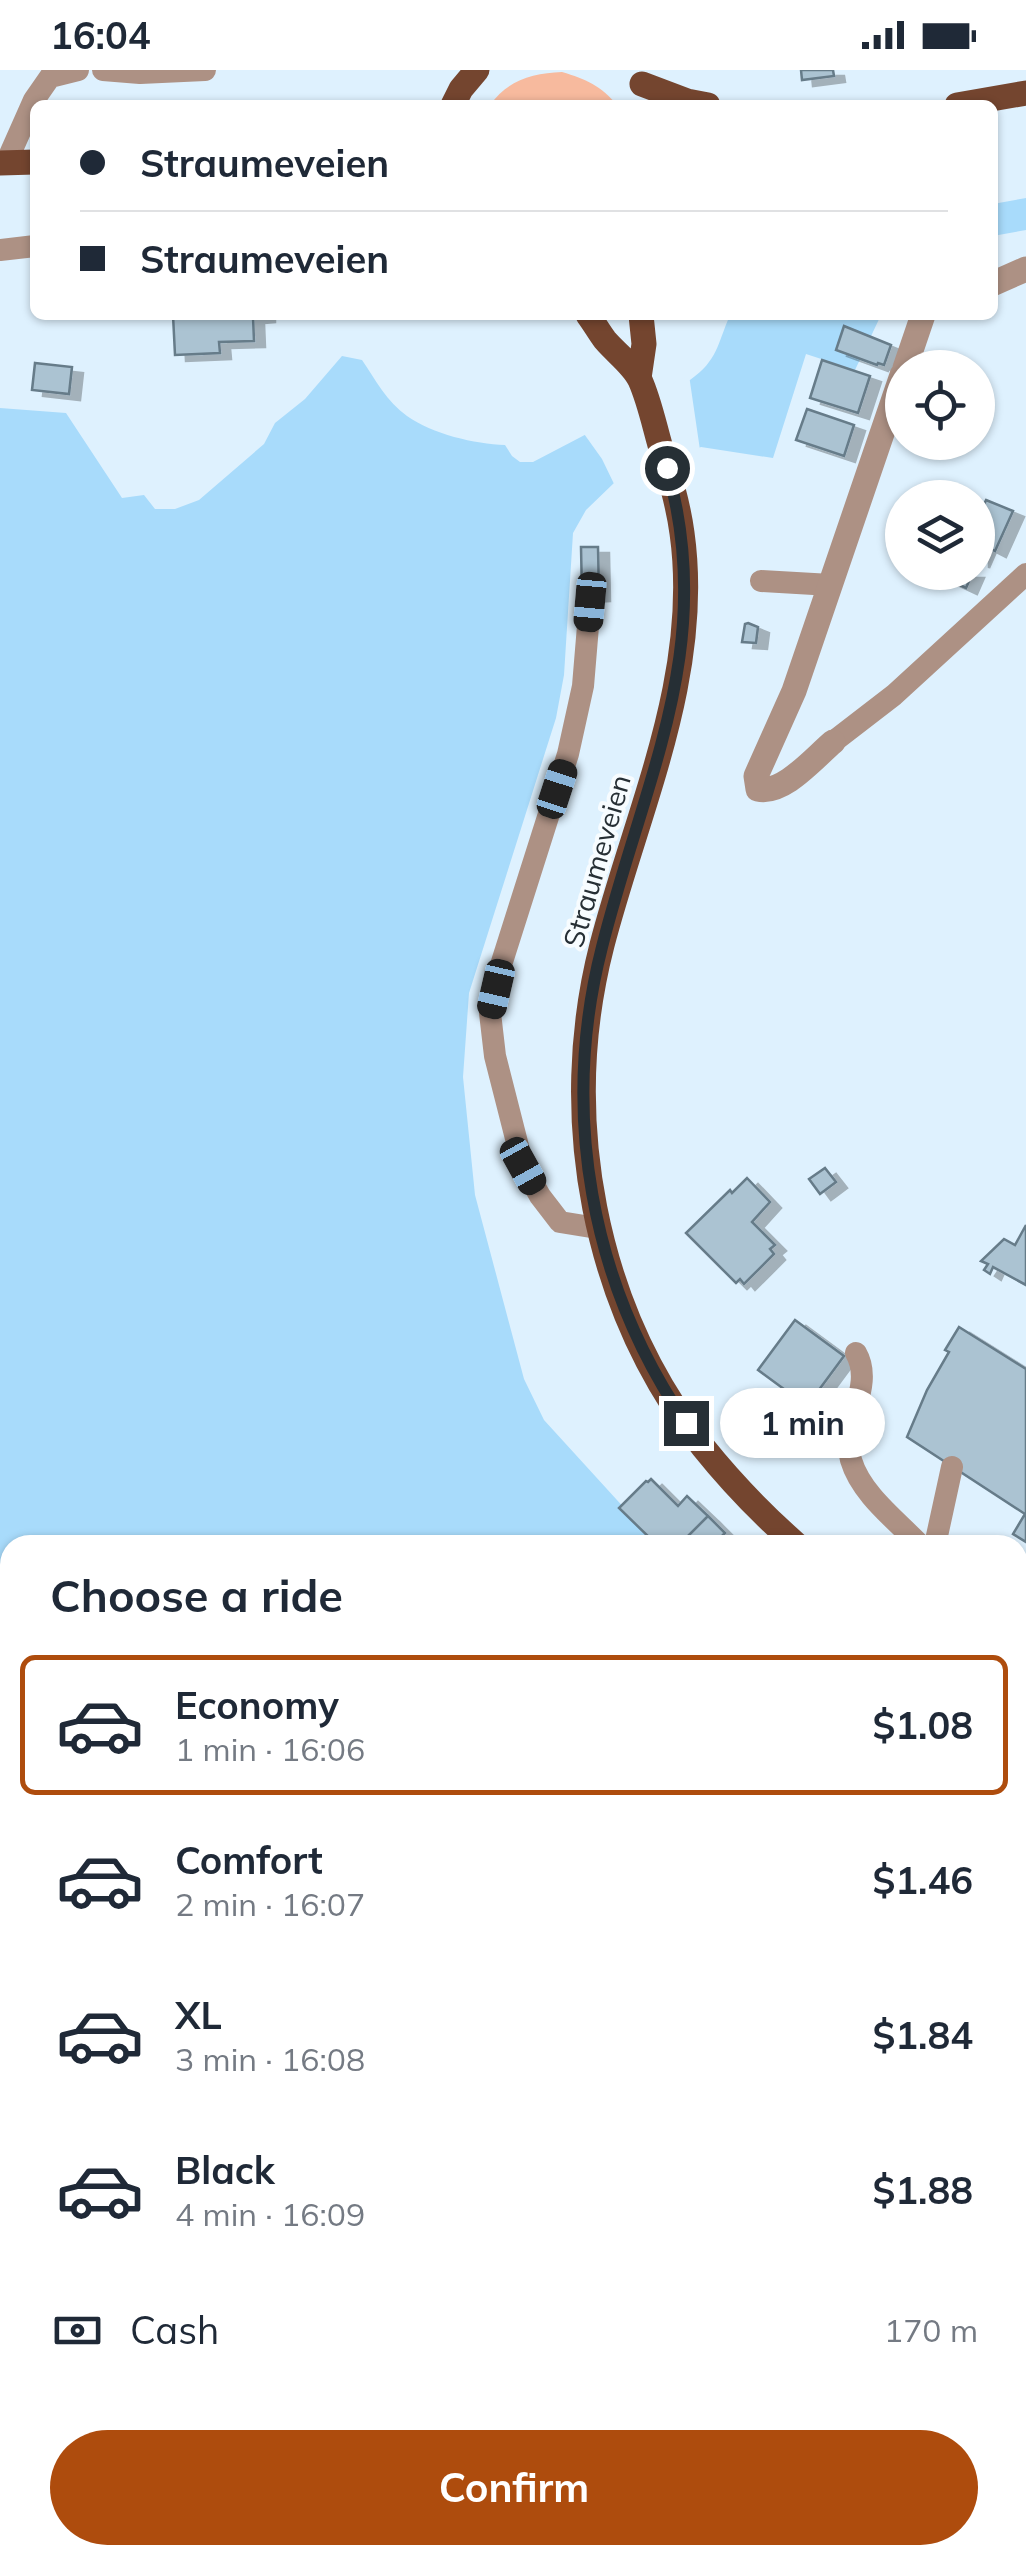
<!DOCTYPE html>
<meta charset="utf-8">
<style>
:root{--surface:#fff;--page:#f6f6f7;--text:#1f2937;--muted:#747a83;--line:#e0e1e3;--accent:#ae4c0d}
body{margin:0;font-family:Mulish,sans-serif;background:var(--page);color:var(--text);height:100vh;display:flex;flex-direction:column;font-size:38px;white-space:nowrap}
*{box-sizing:border-box;margin:0}
p{font-size:32px;color:var(--muted)}
.icon{flex:none;width:55px;height:55px;fill:none;stroke:currentColor;stroke-width:2;stroke-linecap:round;stroke-linejoin:round}
.map{position:relative;flex:1;overflow:hidden}
.side{position:absolute;left:0px;top:1465px;width:1028px;height:1030px;display:flex;flex-direction:column;background:var(--surface);border-radius:30px 30px 0 0;box-shadow:0 2px 8px #0004}
.side>*{flex:none}
.guide{position:absolute;left:30px;top:30px;width:968px;height:220px;border-radius:15px;box-shadow:0 2px 8px #0004;display:grid;align-content:center;height:220px;padding:0 50px;background:var(--surface)}
.controls{position:absolute;left:885px;top:280px;display:grid;gap:20px}
.controls a{display:grid;place-items:center;width:110px;height:110px;border-radius:50%;background:var(--surface);box-shadow:0 2px 8px #0004;font-size:50px}
.end{position:absolute;width:45px;height:45px;margin:-22px;border:12px solid #262f35;background:#fff;box-shadow:0 0 0 5px #fff}
.from{border-radius:50%}
.bubble{position:absolute;height:70px;border-radius:35px;background:var(--surface);box-shadow:0 2px 8px #0004;font-size:32px;font-weight:700;line-height:70px;text-align:center}
.car{position:absolute;width:30px;height:60px;margin:-30px -15px;border-radius:12px;box-shadow:0 0 8px 2px #0007;background:linear-gradient(#222 24%,#8ab4d8 0 40%,#222 0 76%,#8ab4d8 0 86%,#222 0)}
.guide b{display:flex;align-items:center;gap:35px;height:95px;font-size:38px}
.guide b+b{border-top:2px solid var(--line)}
.guide i{width:25px;height:25px;background:var(--text)}
ul{padding:0;list-style:none}
li{display:flex;align-items:center;gap:30px;height:140px;margin:0 20px 15px;padding:0 30px;border:5px solid transparent;border-radius:15px}
li div{flex:1}
li b{display:block;font-size:38px}
li em{font-style:normal;font-weight:700}
li.selected{border-color:var(--accent)}
li>.icon{width:90px;height:90px;stroke-width:1.5}
h2{padding:0 50px;font-size:45px;line-height:120px}
.pay{display:flex;align-items:center;gap:25px;height:110px;padding:0 50px;font-size:38px}
.pay p{margin-inline-start:auto}
.primary-button{display:flex;gap:20px;margin-top:auto;padding:20px 50px}
.primary-button a{flex:1;height:115px;border-radius:60px;background:var(--accent);color:#fff;font-size:40px;font-weight:700;line-height:115px;text-align:center}
.status{display:flex;justify-content:space-between;align-items:center;height:70px;padding:0 50px;background:var(--surface);direction:ltr}
.status svg{height:28px;fill:currentColor}
.map>svg:first-child{display:block}
.green{fill:#f7ba9e}
.water{fill:#a8dbfb}
.pier{fill:#def1fe}
.building{fill:#abc3d2;stroke:#667b89;stroke-width:2.5;filter:url(#shadow)}
.lines{fill:none;stroke-linecap:round;stroke-linejoin:round}
.service{stroke:#ad9184;stroke-width:22}
.minor{stroke:#ad9184;stroke-width:25}
.primary{stroke:#74452f;stroke-width:25}
.route{stroke:#262f35;stroke-width:12}
.labels{text-anchor:middle;stroke-width:8;stroke-linejoin:round;paint-order:stroke}
.street-label{font-size:28px;fill:#262f35;stroke:#f7fcff}
</style>
<div class="status"><b>16:04</b><svg viewBox="0 0 49 12"><path d="M0 12V9h3v3zM5 12V6h3v6zM10 12V3h3v9zM15 12V0h3v12zM26 1h20v11H26zM47 4h2v5h-2z"/></svg></div>
<div class="map">
<svg width="1026" height="2495" viewBox="0 0 1026 2495">
<defs>
<filter id="shadow"><feDropShadow dx="11" dy="6" stdDeviation="0" flood-color="#0004"/></filter>
</defs>
<rect width="100%" height="100%" fill="#def1fe"/>
<path class="green" d="M 562,2 C 586,9 601,16 617,35 L 490,35 C 508,10 533,3 562,2 Z"/>
<path class="water" d="M 1026,128 L 1026,160 L 993,166 L 993,134 Z
M 730,245 L 881,245 L 855,300 L 806,284 L 773,388 L 701,377 L 614,413 L 586,440 L 573,463 L 564,605 L 556,648 L 469,923 L 463,1007 L 475,1125 L 524,1309 L 544,1350 L 658,1475 L 10,1475 L 10,2088 L 0,2075 L 0,338 L 66,343 L 122,428 L 144,425 L 155,439 L 175,439 L 199,430 L 264,374 L 275,353 L 305,329 L 342,286 L 362,290 C 375,309 387,332 407,346 C 432,364 475,374 505,375 L 512,386 L 520,392 L 533,392 L 690,310 C 718,290 717,275 730,245 Z
M 1018,1772 L 1026,1778 L 1026,2495 L 27,2495 L 25,2485 L 1018,2485 Z"/>
<path class="pier" d="M 689,305 L 700,380 L 676,393 L 616,418 L 602,389 L 582,361 Z"/>
<path class="building" d="M 801,0 L 833,0 L 834,6 L 802,10 Z
M 173,245 L 264,245 L 264,246 L 253,247 L 254,271 L 219,272 L 220,283 L 175,285 Z
M 844,256 L 891,275 L 884,295 L 878,293 L 877,295 L 836,280 Z
M 822,290 L 870,306 L 858,343 L 810,328 Z
M 35,293 L 72,297 L 69,324 L 32,320 Z
M 807,339 L 854,355 L 844,386 L 796,370 Z
M 986,430 L 1013,441 L 995,481 L 985,476 L 978,492 L 978,437 L 982,439 Z
M 581,477 L 598,477 L 599,525 L 582,526 Z
M 932,502 L 973,502 L 966,518 Z
M 748,553 L 758,557 L 756,573 L 742,572 L 745,554 Z
M 825,1098 L 836,1112 L 820,1124 L 809,1109 Z
M 747,1108 L 770,1132 L 752,1152 L 775,1175 L 770,1179 L 774,1184 L 744,1214 L 740,1209 L 736,1213 L 686,1163 L 730,1120 L 732,1123 Z
M 1026,1155 L 1026,1215 L 993,1197 L 990,1204 L 984,1200 L 988,1194 L 981,1191 L 1004,1169 L 1015,1175 Z
M 795,1250 L 844,1286 L 807,1336 L 758,1300 Z
M 959,1257 L 1026,1299 L 1026,1472 L 1013,1464 L 1025,1444 L 907,1367 L 927,1320 L 949,1282 L 945,1280 Z
M 651,1409 L 678,1436 L 687,1426 L 708,1446 L 679,1475 L 657,1475 L 619,1438 L 646,1411 L 648,1412 Z
M 708,1446 L 725,1463 L 713,1475 L 679,1475 Z
M 0,2293 L 10,2304 L 10,2353 L 0,2362 Z
M 10,2473 L 10,2485 L 32,2485 L 35,2490 L 26,2495 L 0,2495 L 0,2479 Z"/>
<g class="lines">
<path class="service" d="M 103,0 L 140,3 L 205,0
M 6,93 L 34,30 L 50,7 L 78,0
M 0,180 L 35,176
M 761,511 L 831,515
M 590,532 L 583,616 L 568,684 L 501,895 L 490,943 L 495,986 L 523,1096 L 540,1126 L 560,1152 L 597,1158
M 833,672 L 894,625 L 1026,504
M 856,1283 C 875,1316 841,1354 851,1390 C 861,1424 896,1450 920,1475
M 935,1475 L 952,1397"/>
<path class="minor" d="M 992,214 L 1026,199
M 905,298 L 923,245
M 833,672 C 814,688 783,725 758,719 L 756,706 L 794,621 L 902,305
M 1018,1568 L 1026,1578"/>
<path class="primary" d="M 642,14 L 687,31 L 708,35
M 453,35 L 461,19 L 477,0
M 957,35 L 1026,23
M 0,93 L 35,92
M 588,245 C 594,253 599,262 605,270 C 616,283 633,295 640,310 C 649,330 654,354 660,375 C 669,404 678,433 682,463 C 702,606 637,740 602,875 C 558,1046 593,1237 703,1377 C 731,1412 763,1445 797,1475
M 639,308 L 644,274 L 641,245
M 1018,1648 L 1026,1655"/>
</g>
<g class="lines">
<path class="route" d="M 667,398 C 718,576 644,709 602,877 C 560,1041 590,1213 686,1353"/>
</g>
<g class="labels">
<g class="street-label">
<text transform="translate(597 791) rotate(-74)" y="10">Straumeveien</text>
</g>
</g>
</svg>
<div class="controls">
<a><svg class="icon" aria-label="locate" viewBox="0 0 24 24"><circle cx="12" cy="12" r="6"/><path d="M12 2v4M12 18v4M2 12h4M18 12h4"/></svg></a>
<a><svg class="icon" aria-label="layers" viewBox="0 0 24 24"><path d="M12 4l9 5-9 5-9-5zM3 14l9 5 9-5"/></svg></a>
</div>
<i class="end from" style="left:667px;top:398px"></i>
<i class="end" style="left:686px;top:1353px"></i>
<div class="bubble" style="left:720px;top:1318px;width:165px">1 min</div>
<i class="car" style="left:590px;top:532px;rotate:185deg"></i>
<i class="car" style="left:557px;top:719px;rotate:18deg"></i>
<i class="car" style="left:496px;top:919px;rotate:193deg"></i>
<i class="car" style="left:523px;top:1096px;rotate:151deg"></i>
<div class="guide">
<b><i class="from"></i>Straumeveien</b>
<b><i></i>Straumeveien</b>
</div>
<section class="side">
<h2>Choose a ride</h2>
<ul>
<li class="selected"><svg class="icon" aria-label="car" viewBox="0 0 24 24"><path d="M5 17H2v-5l4-1 3-4h7l3 4 3 1v5h-3M9 17h6M6 11h13"/><circle cx="7" cy="17" r="2"/><circle cx="17" cy="17" r="2"/></svg><div><b>Economy</b><p>1 min · 16:06</p></div><em>$1.08</em></li>
<li><svg class="icon" aria-label="car" viewBox="0 0 24 24"><path d="M5 17H2v-5l4-1 3-4h7l3 4 3 1v5h-3M9 17h6M6 11h13"/><circle cx="7" cy="17" r="2"/><circle cx="17" cy="17" r="2"/></svg><div><b>Comfort</b><p>2 min · 16:07</p></div><em>$1.46</em></li>
<li><svg class="icon" aria-label="car" viewBox="0 0 24 24"><path d="M5 17H2v-5l4-1 3-4h7l3 4 3 1v5h-3M9 17h6M6 11h13"/><circle cx="7" cy="17" r="2"/><circle cx="17" cy="17" r="2"/></svg><div><b>XL</b><p>3 min · 16:08</p></div><em>$1.84</em></li>
<li><svg class="icon" aria-label="car" viewBox="0 0 24 24"><path d="M5 17H2v-5l4-1 3-4h7l3 4 3 1v5h-3M9 17h6M6 11h13"/><circle cx="7" cy="17" r="2"/><circle cx="17" cy="17" r="2"/></svg><div><b>Black</b><p>4 min · 16:09</p></div><em>$1.88</em></li>
</ul>
<div class="pay"><svg class="icon" aria-label="cash" viewBox="0 0 24 24"><path d="M3 7h18v10H3z"/><circle cx="12" cy="12" r="2"/></svg>Cash<p>170 m</p></div>
<div class="primary-button"><a>Confirm</a></div>
</section>
</div>
